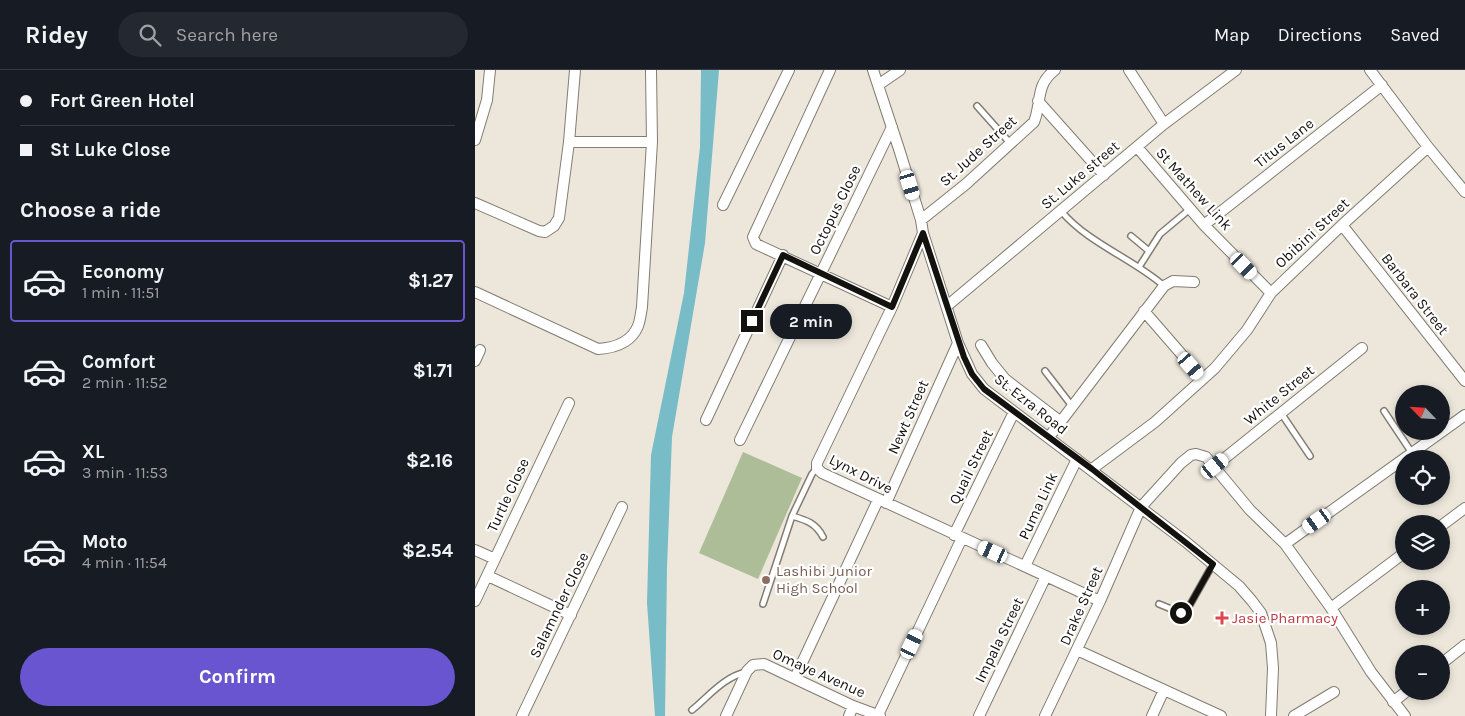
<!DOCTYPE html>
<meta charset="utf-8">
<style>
:root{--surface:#171b24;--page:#242831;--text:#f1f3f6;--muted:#9ea1a6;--line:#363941;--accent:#6855cf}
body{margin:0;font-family:Karla,sans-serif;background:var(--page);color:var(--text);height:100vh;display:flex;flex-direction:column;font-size:19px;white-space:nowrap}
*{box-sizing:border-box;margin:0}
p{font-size:16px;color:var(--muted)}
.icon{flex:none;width:28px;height:28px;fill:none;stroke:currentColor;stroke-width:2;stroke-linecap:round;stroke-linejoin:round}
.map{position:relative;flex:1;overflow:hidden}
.side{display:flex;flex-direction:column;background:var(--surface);width:475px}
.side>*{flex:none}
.banner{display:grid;align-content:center;height:110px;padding:0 20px;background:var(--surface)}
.needle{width:32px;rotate:295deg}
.buttons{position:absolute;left:920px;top:315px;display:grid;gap:10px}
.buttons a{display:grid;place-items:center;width:55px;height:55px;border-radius:50%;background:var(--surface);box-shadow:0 2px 8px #0003;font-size:25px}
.end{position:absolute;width:22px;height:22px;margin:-11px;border:6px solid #14120e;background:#fff;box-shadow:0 0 0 2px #fff}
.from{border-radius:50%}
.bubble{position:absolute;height:35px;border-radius:18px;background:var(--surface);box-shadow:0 2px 8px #0003;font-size:16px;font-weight:700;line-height:35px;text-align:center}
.car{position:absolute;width:15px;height:30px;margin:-15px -8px;border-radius:6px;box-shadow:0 0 4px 1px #0007;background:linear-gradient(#fff 24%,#345 0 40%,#fff 0 76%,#345 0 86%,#fff 0)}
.banner b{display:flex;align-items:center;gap:18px;height:48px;font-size:19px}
.banner b+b{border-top:1px solid var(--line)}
.banner i{width:12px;height:12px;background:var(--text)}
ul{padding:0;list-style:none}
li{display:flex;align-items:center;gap:15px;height:82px;margin:0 10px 8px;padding:0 10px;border:2px solid transparent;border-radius:5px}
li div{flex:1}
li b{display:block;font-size:19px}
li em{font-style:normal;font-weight:700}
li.current{border-color:var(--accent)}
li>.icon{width:45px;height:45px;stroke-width:1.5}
h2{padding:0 20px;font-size:22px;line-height:60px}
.primary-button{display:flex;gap:10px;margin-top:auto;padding:10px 20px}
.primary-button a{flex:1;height:58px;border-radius:30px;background:var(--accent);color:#fff;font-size:20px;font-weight:700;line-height:58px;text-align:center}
header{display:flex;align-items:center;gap:30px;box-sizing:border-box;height:70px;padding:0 25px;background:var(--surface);border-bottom:1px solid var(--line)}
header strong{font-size:24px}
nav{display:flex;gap:28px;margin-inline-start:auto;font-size:18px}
.search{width:350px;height:45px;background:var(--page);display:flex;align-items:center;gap:12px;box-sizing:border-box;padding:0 18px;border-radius:28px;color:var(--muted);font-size:19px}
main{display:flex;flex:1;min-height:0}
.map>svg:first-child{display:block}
.green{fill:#adbd98}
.water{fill:#78bcc7}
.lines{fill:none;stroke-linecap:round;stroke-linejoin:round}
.service-casing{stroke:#827c72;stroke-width:8}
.minor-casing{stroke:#827c72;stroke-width:12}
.service{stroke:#fff;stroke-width:5}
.minor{stroke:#fff;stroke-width:10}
.route{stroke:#14120e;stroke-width:6}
.education-dot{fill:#8d6e63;stroke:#fff;stroke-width:2}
.health-dot{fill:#e0444e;stroke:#fff;stroke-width:2}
.labels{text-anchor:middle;stroke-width:4.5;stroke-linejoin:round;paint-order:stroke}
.street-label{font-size:15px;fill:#14120e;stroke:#fff}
.education-label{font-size:15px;fill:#785e54;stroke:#fff;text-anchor:start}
.health-label{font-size:15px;fill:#be3a42;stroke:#fff;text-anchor:start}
</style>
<header>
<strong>Ridey</strong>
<div class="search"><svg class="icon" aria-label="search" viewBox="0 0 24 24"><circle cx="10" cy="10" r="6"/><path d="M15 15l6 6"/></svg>Search here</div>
<nav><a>Map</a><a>Directions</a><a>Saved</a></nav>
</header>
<main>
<section class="side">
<div class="banner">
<b><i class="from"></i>Fort Green Hotel</b>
<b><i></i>St Luke Close</b>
</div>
<h2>Choose a ride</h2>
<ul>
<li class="current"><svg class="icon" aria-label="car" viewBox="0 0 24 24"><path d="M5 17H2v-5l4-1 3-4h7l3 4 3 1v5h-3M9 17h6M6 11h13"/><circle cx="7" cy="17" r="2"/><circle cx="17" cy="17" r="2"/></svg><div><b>Economy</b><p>1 min · 11:51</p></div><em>$1.27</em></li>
<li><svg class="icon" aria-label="car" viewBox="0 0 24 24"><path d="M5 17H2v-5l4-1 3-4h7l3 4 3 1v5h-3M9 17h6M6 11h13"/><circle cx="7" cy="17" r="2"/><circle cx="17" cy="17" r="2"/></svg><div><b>Comfort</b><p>2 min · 11:52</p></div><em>$1.71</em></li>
<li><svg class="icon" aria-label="car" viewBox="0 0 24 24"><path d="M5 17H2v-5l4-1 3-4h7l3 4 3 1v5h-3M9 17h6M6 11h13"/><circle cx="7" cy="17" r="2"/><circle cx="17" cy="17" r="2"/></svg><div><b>XL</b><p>3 min · 11:53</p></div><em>$2.16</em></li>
<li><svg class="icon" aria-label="car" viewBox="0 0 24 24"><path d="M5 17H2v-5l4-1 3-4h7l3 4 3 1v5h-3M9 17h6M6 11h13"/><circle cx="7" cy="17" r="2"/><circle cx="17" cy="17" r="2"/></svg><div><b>Moto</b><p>4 min · 11:54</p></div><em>$2.54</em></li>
</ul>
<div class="primary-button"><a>Confirm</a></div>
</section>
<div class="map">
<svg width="990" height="646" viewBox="0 0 990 646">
<rect width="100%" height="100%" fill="#ede7db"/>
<path class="green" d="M 268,382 L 327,408 L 283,509 L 224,483 Z"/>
<path class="water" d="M 226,0 L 244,0 L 230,173 L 197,367 L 192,498 L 190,646 L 180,646 L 172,533 L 176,385 L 209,223 L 225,77 Z"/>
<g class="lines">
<g class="service-casing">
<path id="service" d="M 502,36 L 535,73
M 586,141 C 614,174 657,188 689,216
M 656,166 L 674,181
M 664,197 L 685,164 L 715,139
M 570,301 L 597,336
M 909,341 L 937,383
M 806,343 L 835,386
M 317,446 C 331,450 341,453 348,467
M 288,534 L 317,446 L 337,404 L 342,398
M 684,534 L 706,543 L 712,540 L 738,494
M 217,640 C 234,626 249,607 271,602"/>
</g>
<g class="minor-casing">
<path id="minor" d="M 355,0 L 278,167 L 281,174 L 417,237
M 398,0 L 424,79 L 446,150 L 448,163 L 483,273 L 497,304 L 509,319 L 711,472 L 764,516 L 777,531 L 786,543 L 796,573 L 798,598 L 796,646
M 654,0 L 689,54
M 895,0 L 953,77 L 990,122
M 403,15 L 425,0
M 563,31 L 629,105
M 0,70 L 12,30 L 15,0
M 94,72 L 177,72
M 662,77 L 729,155 L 796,223
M 0,133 L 64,161 L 70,162 L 79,156 L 84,148 L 94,72 L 100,0
M 248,135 L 314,0
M 446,150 L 491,114 L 559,52 C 567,32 560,15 580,0
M 729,155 L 907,15
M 867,155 L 990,311
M 448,163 L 417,237 L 342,393 L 342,398 L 347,403 L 625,531
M 0,222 L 123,279 C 139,278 156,273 163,256 C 165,251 166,243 167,237 L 177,72 L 176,0
M 472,236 L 689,54 L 761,0
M 669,241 L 728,309
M 506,275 L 517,293 L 530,309 L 586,352
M 0,291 L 5,280
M 231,350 L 308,185
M 574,367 L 689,216 L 698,211 L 719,212
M 265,370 L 417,57
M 740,396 L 887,278
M 617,399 L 680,352 L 740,298 L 772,260 L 796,223 L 867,155 L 953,77
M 411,433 L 483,273
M 966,456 L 990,438
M 479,465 L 539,342
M 810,474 L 990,345
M 0,480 L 20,489
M 550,496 L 602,389
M 13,506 L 96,545
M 0,531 L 94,333
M 856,538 L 929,483
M 602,580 L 746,646
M 966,594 L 990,575
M 320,608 L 403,430
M 918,632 L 932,621
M 403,645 L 487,468
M 47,646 L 147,437
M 251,646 L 272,601 L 278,595 L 289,594 L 378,636 L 405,646
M 374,646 L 378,636
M 504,646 L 571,506
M 570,646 L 625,531 L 666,437 L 706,393 L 716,385 L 721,384 L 731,387 L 775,440 L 810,474 L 856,538 L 896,602 L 930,646
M 677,646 L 689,620
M 819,646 L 859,622"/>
</g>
<use href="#service" class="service"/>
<use href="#minor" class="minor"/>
</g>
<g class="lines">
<path class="route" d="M 277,251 L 308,185 L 417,237 L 448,163 L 489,287 L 497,304 L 509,319 L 617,399 L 738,494 L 712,540 L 706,543"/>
</g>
<circle class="education-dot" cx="291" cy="510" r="5"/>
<path class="health-dot" d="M744.5 540.5h5v5h5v5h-5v5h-5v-5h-5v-5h5z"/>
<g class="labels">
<g class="street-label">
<text transform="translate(809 73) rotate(-38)" y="5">Titus Lane</text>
<text transform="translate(503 81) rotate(-42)" y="5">St. Jude Street</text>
<text transform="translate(605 105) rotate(-40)" y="5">St. Luke street</text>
<text transform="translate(719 119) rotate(48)" y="5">St Mathew Link</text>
<text transform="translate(360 140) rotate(-64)" y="5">Octopus Close</text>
<text transform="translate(837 163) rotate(-43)" y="5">Obibini Street</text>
<text transform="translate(940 224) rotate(52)" y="5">Barbara Street</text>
<text transform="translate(804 325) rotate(-39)" y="5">White Street</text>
<text transform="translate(556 334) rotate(38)" y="5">St. Ezra Road</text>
<text transform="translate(433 347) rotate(-66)" y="5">Newt Street</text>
<text transform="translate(496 397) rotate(-64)" y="5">Quail Street</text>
<text transform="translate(386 404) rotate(27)" y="5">Lynx Drive</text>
<text transform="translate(33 425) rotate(-65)" y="5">Turtle Close</text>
<text transform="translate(563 436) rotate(-65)" y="5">Puma Link</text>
<text transform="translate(84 535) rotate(-64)" y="5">Salamnder Close</text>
<text transform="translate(606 536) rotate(-66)" y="5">Drake Street</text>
<text transform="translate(524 570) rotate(-64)" y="5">Impala Street</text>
<text transform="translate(344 603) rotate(24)" y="5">Omaye Avenue</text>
</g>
<g class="education-label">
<text x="301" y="506">Lashibi Junior<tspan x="301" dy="17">High School</tspan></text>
</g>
<g class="health-label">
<text x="757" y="553">Jasie Pharmacy</text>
</g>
</g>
</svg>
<div class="buttons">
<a><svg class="needle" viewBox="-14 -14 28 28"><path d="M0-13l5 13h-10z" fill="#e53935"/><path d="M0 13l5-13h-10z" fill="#9ea1a6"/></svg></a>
<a><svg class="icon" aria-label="locate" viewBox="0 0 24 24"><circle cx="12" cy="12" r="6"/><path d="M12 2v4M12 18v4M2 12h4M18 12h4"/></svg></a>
<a><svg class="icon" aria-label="layers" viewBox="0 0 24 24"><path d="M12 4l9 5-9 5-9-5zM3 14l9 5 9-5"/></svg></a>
<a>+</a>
<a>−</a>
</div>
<i class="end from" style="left:706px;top:543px"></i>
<i class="end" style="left:277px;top:251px"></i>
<div class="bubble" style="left:295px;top:234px;width:82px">2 min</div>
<i class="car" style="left:435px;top:115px;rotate:163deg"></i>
<i class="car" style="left:769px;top:196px;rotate:136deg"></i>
<i class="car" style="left:716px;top:296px;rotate:139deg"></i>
<i class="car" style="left:740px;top:396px;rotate:51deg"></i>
<i class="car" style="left:842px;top:451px;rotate:235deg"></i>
<i class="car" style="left:518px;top:482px;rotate:294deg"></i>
<i class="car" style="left:437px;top:574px;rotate:25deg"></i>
</div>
</main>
